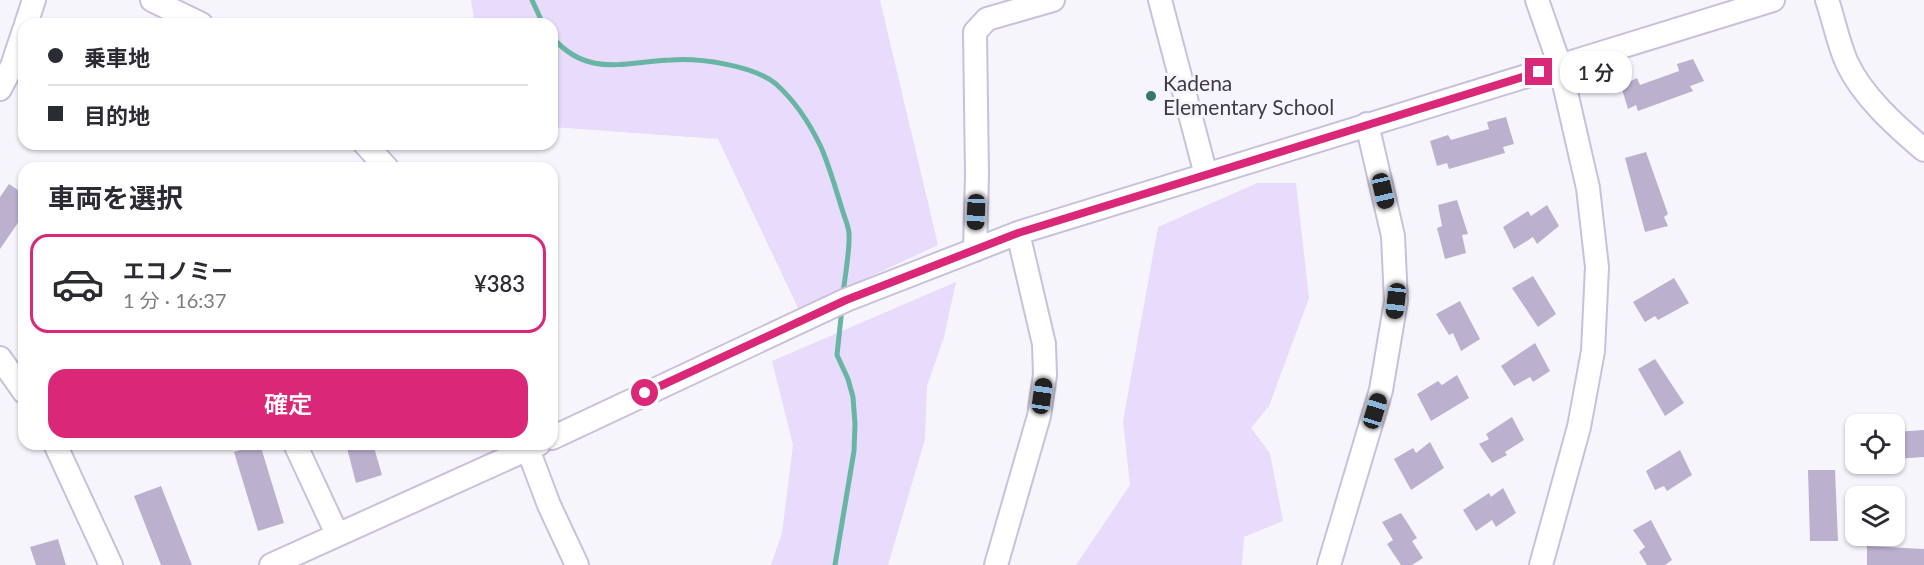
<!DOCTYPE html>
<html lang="ja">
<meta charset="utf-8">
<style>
:root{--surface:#fff;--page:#f2f2f3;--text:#2b2b33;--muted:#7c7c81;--line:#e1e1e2;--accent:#db2777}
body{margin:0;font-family:Lato,"Noto Sans JP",sans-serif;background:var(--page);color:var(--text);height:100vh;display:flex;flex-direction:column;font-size:22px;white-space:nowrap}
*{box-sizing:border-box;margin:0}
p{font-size:20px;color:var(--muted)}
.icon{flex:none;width:33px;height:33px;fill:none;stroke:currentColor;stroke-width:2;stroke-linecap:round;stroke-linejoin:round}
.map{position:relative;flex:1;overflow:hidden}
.panel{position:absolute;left:18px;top:162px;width:540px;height:288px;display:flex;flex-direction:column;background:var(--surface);border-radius:18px;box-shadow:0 2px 4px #0004}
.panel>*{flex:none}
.banner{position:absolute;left:18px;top:18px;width:540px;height:132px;border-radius:18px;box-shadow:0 2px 4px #0004;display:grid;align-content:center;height:132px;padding:0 30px;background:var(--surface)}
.tools{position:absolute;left:1845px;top:414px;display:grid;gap:12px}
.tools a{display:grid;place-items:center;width:60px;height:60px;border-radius:12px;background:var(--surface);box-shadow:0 2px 4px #0004;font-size:30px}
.end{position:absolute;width:27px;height:27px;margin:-14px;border:8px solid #db2777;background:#fff;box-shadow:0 0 0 3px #fff}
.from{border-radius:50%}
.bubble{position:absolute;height:42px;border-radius:18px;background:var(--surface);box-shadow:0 2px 4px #0004;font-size:20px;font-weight:600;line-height:42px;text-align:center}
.car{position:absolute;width:18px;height:36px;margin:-18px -9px;border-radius:8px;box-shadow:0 0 4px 2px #0007;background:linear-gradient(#222 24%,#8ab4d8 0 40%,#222 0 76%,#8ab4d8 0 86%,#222 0)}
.banner b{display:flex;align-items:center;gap:21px;height:57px;font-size:22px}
.banner b+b{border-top:2px solid var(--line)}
.banner i{width:15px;height:15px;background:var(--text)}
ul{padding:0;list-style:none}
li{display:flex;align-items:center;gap:18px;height:99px;margin:0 12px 9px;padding:0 18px;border:3px solid transparent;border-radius:18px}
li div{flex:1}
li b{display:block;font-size:22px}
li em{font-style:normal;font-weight:600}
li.selected{border-color:var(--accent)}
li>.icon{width:54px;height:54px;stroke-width:1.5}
h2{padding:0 30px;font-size:27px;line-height:72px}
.button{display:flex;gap:12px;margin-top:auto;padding:12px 30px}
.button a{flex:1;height:69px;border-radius:18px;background:var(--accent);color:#fff;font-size:24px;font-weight:600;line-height:69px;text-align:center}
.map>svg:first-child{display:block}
.green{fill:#e8dbfb}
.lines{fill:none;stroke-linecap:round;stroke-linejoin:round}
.stream{stroke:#69b5a3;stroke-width:5}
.building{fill:#bcb0cf}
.minor-casing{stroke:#cabfdd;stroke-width:26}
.minor{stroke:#fff;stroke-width:22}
.route{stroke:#db2777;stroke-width:8}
.poi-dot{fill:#367869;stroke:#f7f5fc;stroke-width:2}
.labels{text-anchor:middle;stroke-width:6;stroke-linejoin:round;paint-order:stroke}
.poi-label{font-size:21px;fill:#3e3a46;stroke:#f7f5fc;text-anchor:start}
</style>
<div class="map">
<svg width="1924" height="565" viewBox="0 0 1924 565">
<rect width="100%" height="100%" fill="#f7f5fc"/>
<path class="green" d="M 471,0 L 880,0 L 938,245 L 799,310 L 718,139 L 552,127 L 552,24 L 475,24 Z
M 1257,183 L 1296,183 L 1309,298 L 1269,406 L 1251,428 L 1270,453 L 1283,521 L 1244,537 L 1242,565 L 1076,565 L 1130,485 L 1123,421 L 1158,227 Z
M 956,282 L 944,337 L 927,386 L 925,439 L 888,565 L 771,565 L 782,533 L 793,445 L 772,361 Z"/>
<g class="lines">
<path class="stream" d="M 532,0 L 543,24
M 552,37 C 588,78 623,62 671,60 C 699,58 753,65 776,84 C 795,101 810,124 821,147 C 830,168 836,190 843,212 C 845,219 849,227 849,234 C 850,249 845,277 843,293
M 835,565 L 854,451 L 855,424 L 853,397 L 848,379 L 837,355 L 842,308"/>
</g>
<path class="building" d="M 1693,59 L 1704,81 L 1690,86 L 1693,91 L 1638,111 L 1636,105 L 1628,109 L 1621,86 L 1637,78 L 1640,85 L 1679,71 L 1677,64 Z
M 1506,117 L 1514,144 L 1503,147 L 1505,153 L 1449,169 L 1447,163 L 1437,166 L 1430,141 L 1448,135 L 1451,140 L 1489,129 L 1487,122 Z
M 1646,152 L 1668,214 L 1664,217 L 1668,226 L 1645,232 L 1625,158 Z
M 9,184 L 24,194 L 24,214 L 0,249 L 0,197 Z
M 1457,200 L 1468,234 L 1462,235 L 1466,253 L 1445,259 L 1437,228 L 1442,226 L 1438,205 Z
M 1547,205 L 1559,226 L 1537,244 L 1533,237 L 1514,249 L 1503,227 L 1528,211 L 1531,216 Z
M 1533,276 L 1556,314 L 1538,327 L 1512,288 Z
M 1674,278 L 1689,303 L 1658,320 L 1655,316 L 1645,322 L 1633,302 Z
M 1460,301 L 1480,339 L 1461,351 L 1453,333 L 1449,335 L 1436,314 Z
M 1535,343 L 1550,371 L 1533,382 L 1530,377 L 1514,386 L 1501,366 Z
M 1655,359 L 1684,403 L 1665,416 L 1638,369 Z
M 1457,375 L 1469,398 L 1431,421 L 1417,394 L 1438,381 L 1442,385 Z
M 1512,417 L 1524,440 L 1505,452 L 1507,455 L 1492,463 L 1479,444 L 1489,439 L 1486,434 Z
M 1924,430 L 1924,457 L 1894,459 L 1894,432 Z
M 1430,442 L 1444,468 L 1411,490 L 1394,459 L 1413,448 L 1416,453 Z
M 260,444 L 284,523 L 258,531 L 234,452 Z
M 346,444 L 373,444 L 382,475 L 356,483 Z
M 1680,450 L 1692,475 L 1667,491 L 1664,486 L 1655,490 L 1646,471 Z
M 1808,470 L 1835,470 L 1838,541 L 1810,541 Z
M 161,486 L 192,565 L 161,565 L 134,496 Z
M 1503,488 L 1516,513 L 1496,527 L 1492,520 L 1476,531 L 1463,510 L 1489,493 L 1491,497 Z
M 1401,513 L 1417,538 L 1412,541 L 1423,558 L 1412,565 L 1401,565 L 1387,544 L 1393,540 L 1382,522 Z
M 1651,520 L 1672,560 L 1665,565 L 1647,565 L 1639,552 L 1645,547 L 1633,530 Z
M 58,539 L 66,565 L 36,565 L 30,547 Z
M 1867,546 L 1924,549 L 1924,565 L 1867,565 Z"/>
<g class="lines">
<g class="minor-casing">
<path id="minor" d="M 152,0 L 201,24
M 1160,0 L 1206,175
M 1537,0 L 1560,66 L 1588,188 L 1597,267 L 1593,351 L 1579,427 L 1541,565
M 1827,0 C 1834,20 1838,43 1847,63 C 1863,97 1896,126 1924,150
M 26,24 L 34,0
M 0,89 L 12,66 L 24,30
M 365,144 L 387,168
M 975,250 L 977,175 L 975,32 L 987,19 L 1053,0
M 0,358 L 24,392
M 552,438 L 846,300 L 1018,233 L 1773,0
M 55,444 L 111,565
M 295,444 L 337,534
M 526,444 L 549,505 L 577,565
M 271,565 L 539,444
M 996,565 L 1039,416 L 1045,375 L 1044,344 L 1018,233
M 1329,565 L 1381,390 L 1396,301 L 1393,236 L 1367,124"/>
</g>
<use href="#minor" class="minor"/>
</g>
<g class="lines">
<path class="route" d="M 645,393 L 846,300 L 1018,233 L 1539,72"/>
</g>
<circle class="poi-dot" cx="1151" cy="96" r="6"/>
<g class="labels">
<g class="poi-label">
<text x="1163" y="91">Kadena<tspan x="1163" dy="24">Elementary School</tspan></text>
</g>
</g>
</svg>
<div class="tools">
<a><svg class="icon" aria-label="locate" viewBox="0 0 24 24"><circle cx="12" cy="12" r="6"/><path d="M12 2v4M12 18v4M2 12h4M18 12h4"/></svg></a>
<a><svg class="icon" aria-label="layers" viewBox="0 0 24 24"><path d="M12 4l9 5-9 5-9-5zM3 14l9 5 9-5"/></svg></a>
</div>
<i class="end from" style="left:645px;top:393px"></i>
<i class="end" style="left:1539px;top:72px"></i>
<div class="bubble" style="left:1560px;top:51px;width:72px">1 分</div>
<i class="car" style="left:1383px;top:191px;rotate:167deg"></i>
<i class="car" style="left:976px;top:212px;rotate:182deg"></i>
<i class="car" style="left:1396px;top:301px;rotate:187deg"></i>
<i class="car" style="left:1042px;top:396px;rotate:8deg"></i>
<i class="car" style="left:1375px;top:411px;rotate:17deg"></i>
<div class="banner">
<b><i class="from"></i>乗車地</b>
<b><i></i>目的地</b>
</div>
<section class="panel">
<h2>車両を選択</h2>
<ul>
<li class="selected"><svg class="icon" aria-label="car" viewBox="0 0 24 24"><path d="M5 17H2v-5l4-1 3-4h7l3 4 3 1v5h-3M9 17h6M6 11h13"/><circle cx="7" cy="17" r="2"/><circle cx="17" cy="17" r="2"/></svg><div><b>エコノミー</b><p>1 分 · 16:37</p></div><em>¥383</em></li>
</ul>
<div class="button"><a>確定</a></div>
</section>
</div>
